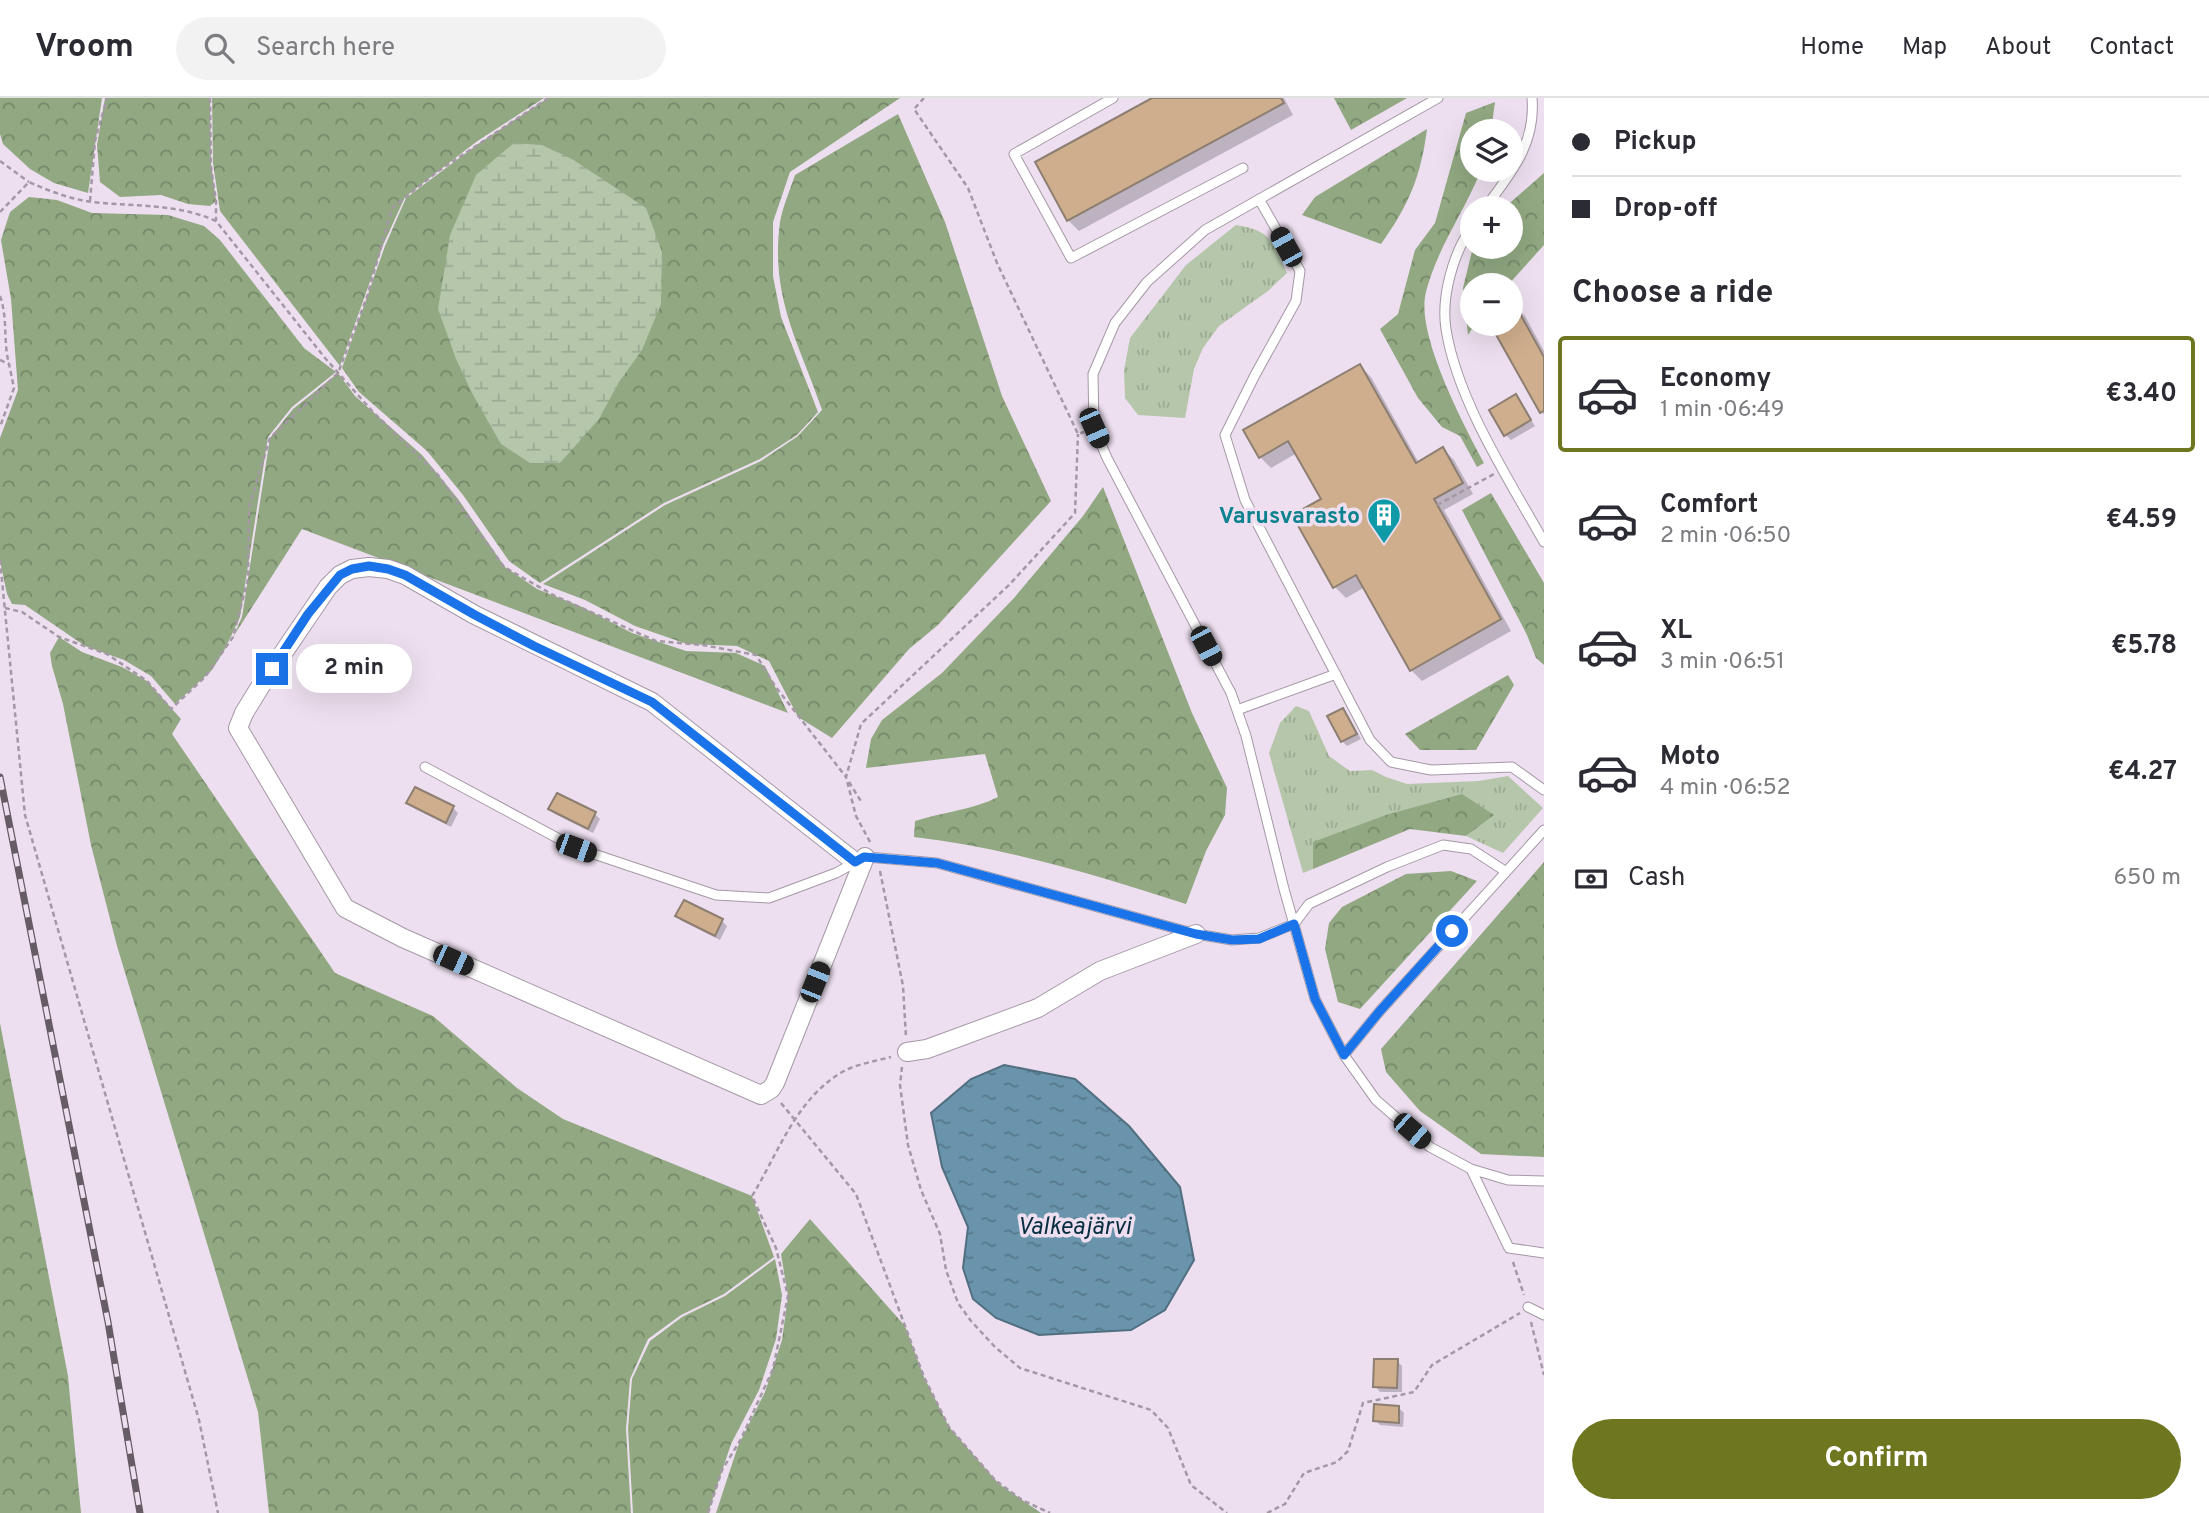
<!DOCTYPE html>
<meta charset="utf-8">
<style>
:root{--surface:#fff;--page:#f2f2f3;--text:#2b2b33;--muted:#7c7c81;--line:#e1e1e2;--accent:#6e7620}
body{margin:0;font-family:Overpass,sans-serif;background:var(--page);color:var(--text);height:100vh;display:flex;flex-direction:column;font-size:26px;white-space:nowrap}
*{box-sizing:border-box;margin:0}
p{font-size:23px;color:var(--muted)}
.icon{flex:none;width:38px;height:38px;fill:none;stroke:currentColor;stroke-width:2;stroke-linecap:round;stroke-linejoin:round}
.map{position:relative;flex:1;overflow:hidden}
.details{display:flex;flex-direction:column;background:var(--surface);width:665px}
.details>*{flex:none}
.top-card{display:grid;align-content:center;height:154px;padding:0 28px;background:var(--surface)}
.tools{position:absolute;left:1460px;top:21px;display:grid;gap:14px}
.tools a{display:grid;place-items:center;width:63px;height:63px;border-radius:50%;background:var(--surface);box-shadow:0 7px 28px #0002;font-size:35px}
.end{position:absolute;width:32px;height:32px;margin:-16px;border:9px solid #1a73e8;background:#fff;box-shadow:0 0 0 4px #fff}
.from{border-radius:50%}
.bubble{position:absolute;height:49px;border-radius:24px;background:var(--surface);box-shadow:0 7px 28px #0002;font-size:23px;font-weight:700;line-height:49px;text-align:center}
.car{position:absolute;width:21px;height:42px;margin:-21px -10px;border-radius:9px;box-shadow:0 0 5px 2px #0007;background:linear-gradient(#222 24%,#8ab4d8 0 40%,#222 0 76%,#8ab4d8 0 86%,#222 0)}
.top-card b{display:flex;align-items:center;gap:24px;height:66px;font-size:26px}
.top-card b+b{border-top:2px solid var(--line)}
.top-card i{width:18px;height:18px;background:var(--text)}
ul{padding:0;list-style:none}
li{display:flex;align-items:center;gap:21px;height:116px;margin:0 14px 10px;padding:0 14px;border:4px solid transparent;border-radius:7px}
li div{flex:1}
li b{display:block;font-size:26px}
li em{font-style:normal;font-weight:700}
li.on{border-color:var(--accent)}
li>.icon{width:63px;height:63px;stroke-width:1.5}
h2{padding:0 28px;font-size:32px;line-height:84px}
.pay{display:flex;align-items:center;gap:18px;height:77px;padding:0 28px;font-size:26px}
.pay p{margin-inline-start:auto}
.primary-button{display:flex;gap:14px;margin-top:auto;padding:14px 28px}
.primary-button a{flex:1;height:80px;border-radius:42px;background:var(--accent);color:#fff;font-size:28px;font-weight:700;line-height:80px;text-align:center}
header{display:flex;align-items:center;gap:42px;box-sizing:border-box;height:98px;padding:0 35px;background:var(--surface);border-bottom:2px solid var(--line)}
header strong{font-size:33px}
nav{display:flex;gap:38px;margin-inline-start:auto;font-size:24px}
.search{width:490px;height:63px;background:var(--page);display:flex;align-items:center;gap:18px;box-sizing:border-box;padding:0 24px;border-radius:38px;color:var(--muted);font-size:26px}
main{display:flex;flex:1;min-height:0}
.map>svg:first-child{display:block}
.grass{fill:url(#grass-tufts)}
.forest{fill:url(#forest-crowns)}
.wetland{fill:url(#wetland-marsh)}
.water{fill:url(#water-ripples);stroke:#526f81;stroke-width:2}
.shadow{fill:#0003}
.building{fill:#cfae8d;stroke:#8c7e71;stroke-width:2}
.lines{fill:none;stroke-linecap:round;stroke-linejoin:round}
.service-casing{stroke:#a598a6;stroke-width:11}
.minor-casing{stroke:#a598a6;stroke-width:20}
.path{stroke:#a398a4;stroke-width:2.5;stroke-dasharray:5 3.5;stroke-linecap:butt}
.service{stroke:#fff;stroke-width:9}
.minor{stroke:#fff;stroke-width:18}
.rail-casing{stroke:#655c65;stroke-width:7}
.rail{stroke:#eddfef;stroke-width:4.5;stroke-dasharray:13;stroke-linecap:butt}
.route{stroke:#1a73e8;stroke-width:9}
.labels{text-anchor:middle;stroke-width:7;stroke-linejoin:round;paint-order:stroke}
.culture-label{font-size:23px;font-weight:bold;fill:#0d838f;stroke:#eddfef;text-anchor:end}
.water-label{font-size:24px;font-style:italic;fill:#062e40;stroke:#eddfef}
</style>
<header>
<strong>Vroom</strong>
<div class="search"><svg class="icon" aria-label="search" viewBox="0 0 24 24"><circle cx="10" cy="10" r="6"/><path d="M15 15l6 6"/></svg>Search here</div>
<nav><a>Home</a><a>Map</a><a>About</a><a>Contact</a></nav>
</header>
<main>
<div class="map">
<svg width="1544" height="1415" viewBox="0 0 1544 1415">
<defs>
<pattern id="grass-tufts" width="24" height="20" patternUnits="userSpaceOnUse" patternTransform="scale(1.75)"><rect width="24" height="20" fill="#b5c6ab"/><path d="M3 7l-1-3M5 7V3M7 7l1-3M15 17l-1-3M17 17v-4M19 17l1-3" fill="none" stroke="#9baa93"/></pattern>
<pattern id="forest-crowns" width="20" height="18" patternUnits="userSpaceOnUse" patternTransform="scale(1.75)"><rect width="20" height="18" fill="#91a882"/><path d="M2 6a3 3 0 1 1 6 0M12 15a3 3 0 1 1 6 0" fill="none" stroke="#76886a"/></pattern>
<pattern id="wetland-marsh" width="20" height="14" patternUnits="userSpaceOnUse" patternTransform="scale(1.75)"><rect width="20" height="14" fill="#b5c6ab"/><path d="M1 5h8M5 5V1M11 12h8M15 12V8" fill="none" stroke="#9baa93"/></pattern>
<pattern id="water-ripples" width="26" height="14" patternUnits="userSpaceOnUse" patternTransform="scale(1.75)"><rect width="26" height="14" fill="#6994ac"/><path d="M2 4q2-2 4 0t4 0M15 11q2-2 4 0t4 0" fill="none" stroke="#56788b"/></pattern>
</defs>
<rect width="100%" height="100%" fill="#eddfef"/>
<path class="grass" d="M 1236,127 C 1273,133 1272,144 1287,175 L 1268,193 L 1219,228 L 1203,250 L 1194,271 L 1185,320 L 1138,317 L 1125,300 L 1124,272 L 1130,240 L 1186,167 Z
M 1296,608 L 1309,613 L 1329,658 L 1350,673 L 1372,672 L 1386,679 L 1407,686 L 1479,683 L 1508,678 L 1543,710 L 1503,755 L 1466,738 L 1493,717 L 1313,744 L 1313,771 L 1303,775 L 1269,655 L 1280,625 Z"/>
<path class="forest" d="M 0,0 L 102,0 L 88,95 L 54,85 L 30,71 L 3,46 L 0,36 Z
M 105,0 L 210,0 L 211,65 L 216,103 L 210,108 L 188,106 L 161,97 L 120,99 L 100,84 L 97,47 Z
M 212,0 L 544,0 L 476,44 L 405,99 L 383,147 L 340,268 L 220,113 L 213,65 Z
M 548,0 L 900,0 L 790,74 L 773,124 L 773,178 L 781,219 L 818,314 L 797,337 L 760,361 L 664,405 L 540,485 L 509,463 L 463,397 L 427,353 L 359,294 L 342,270 L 385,148 L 406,100 L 478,46 Z
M 1334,0 L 1407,0 L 1351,32 Z
M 1495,4 L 1491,33 L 1472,33 L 1472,72 L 1481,72 C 1465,113 1437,150 1426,194 C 1415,236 1464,327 1484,365 L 1477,369 L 1460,338 L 1442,329 L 1418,300 L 1380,231 L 1398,216 L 1415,152 L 1435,125 L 1466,15 Z
M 898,16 L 945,124 L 1002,298 L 1051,403 L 938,527 L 909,551 L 832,640 L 798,619 L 769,563 L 737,548 L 687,546 L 635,528 L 585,502 L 543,486 L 665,407 L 761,363 L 798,338 L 822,312 C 799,244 770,200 780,124 C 783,108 790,92 795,77 Z
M 1427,31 C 1421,78 1409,107 1381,146 L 1302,117 L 1315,99 Z
M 1544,75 L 1544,147 L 1508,187 L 1472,187 L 1472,226 L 1475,226 L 1468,237 L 1463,190 L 1473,149 L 1510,149 L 1510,110 L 1504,110 Z
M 29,99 L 57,102 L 92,115 L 168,117 L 204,128 L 220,142 L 304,250 L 336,274 L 292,309 L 268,339 L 240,519 L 225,551 L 212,572 L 175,606 L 151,578 L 124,562 L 85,548 L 25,507 L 12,506 L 7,496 L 0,463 L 0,340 L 18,292 L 11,201 L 1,142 L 10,114 Z
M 338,275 L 355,298 L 422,357 L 458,401 L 505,469 L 537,491 L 582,509 L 632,535 L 686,553 L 736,555 L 765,568 L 788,615 L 302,431 L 233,539 L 242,519 L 270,340 L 293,311 Z
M 1103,389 L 1192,615 L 1227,690 L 1225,717 L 1206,753 L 1186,806 C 1096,777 1008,750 914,739 L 915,723 C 943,714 972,712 998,699 L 985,656 L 866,670 L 871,641 L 882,622 L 942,575 L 1014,500 L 1083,418 Z
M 1491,395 L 1544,485 L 1544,567 L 1536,560 L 1527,537 L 1462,412 Z
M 59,539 L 82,554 L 122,569 L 147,583 L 181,621 L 172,636 L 335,875 L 433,918 L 517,990 L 563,1021 L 752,1098 L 774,1159 L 724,1196 L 681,1217 L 648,1241 L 630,1281 L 626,1331 L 631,1415 L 269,1415 L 258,1314 L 117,848 L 91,747 L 63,606 L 52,568 L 50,555 Z
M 1508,577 L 1514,587 L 1476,652 L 1420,652 L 1405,636 Z
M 1462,696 L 1494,717 L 1466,738 L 1410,731 L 1313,771 L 1313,744 L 1386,717 Z
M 1544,764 L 1544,1059 L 1481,1056 L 1420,1013 L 1386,974 L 1381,951 Z
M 1451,773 L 1477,783 L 1360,911 L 1338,904 L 1325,851 L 1329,825 L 1342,809 L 1406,776 Z
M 0,925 L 68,1278 L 81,1415 L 0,1415 Z
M 810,1121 L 905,1228 L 924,1279 L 949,1329 L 999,1386 L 1041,1415 L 716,1415 L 738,1348 L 765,1294 L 782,1242 L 788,1198 L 781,1156 Z
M 775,1161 L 782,1197 L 776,1241 L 759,1292 L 731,1346 L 708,1415 L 633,1415 L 628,1331 L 632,1281 L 650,1243 L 682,1219 L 725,1198 Z"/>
<path class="wetland" d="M 514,45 L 542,47 L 572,61 L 646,110 L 662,154 L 661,206 L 642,252 L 619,284 L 599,321 L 560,365 L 530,365 L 501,346 L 473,297 L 456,261 L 438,211 L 450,137 L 476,77 Z"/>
<path class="water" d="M 1004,967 L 1075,981 L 1129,1028 L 1180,1089 L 1194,1162 L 1165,1212 L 1131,1232 L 1039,1237 L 996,1220 L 973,1201 L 963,1170 L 968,1129 L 942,1069 L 931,1015 L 971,981 Z"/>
<path class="shadow" d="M 1156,0 L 1284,0 L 1293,17 L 1079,133 L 1068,122 Z
M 1514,207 L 1525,218 L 1544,253 L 1544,317 L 1492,226 L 1510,226 Z
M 1360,268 L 1371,279 L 1419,365 L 1443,351 L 1454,362 L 1473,396 L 1444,412 L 1511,533 L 1422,583 L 1411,572 L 1365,489 L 1346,500 L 1335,489 L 1294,417 L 1323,401 L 1297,355 L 1271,370 L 1260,359 Z
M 1516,299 L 1535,328 L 1511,342 L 1506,337 Z
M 1343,612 L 1348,617 L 1361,641 L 1347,648 L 1342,643 Z
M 409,705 L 453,710 L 458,715 L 451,729 L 414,710 Z
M 550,711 L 595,716 L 600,721 L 593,735 L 555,716 Z
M 677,818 L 722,823 L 727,828 L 720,842 L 682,823 Z
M 1397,1263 L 1402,1268 L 1402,1294 L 1380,1294 L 1375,1288 Z
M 1399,1310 L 1404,1315 L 1403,1329 L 1380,1327 L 1375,1322 Z"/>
<path class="building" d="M 1152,0 L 1281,0 L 1284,5 L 1067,123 L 1035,64 Z
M 1514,205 L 1544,259 L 1544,313 L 1540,315 L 1490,226 L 1510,226 L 1510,207 Z
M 1360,266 L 1416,365 L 1443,349 L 1463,385 L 1434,401 L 1501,521 L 1410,573 L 1356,477 L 1333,490 L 1292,417 L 1321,401 L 1288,343 L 1259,360 L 1243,332 Z
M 1516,296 L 1531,322 L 1504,338 L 1489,312 Z
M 1343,610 L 1357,636 L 1341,644 L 1327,618 Z
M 415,689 L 454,708 L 446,725 L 406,705 Z
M 557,695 L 596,714 L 588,731 L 548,711 Z
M 684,802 L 723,821 L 715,838 L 675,818 Z
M 1374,1261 L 1398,1261 L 1397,1290 L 1373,1289 Z
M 1374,1306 L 1399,1308 L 1399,1325 L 1373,1323 Z"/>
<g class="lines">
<g class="service-casing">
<path id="service" d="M 1113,0 L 1014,56 L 1071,160 L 1243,70
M 1438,0 L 1205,132 L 1147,184 L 1115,225 L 1093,276 L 1094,330 L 1107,360 L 1231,595 L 1246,638 L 1284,791 L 1315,901 L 1344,957 L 1376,1002 L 1430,1049 L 1471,1071 L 1508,1082 L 1544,1083
M 1259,101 L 1300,173 L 1296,203 L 1255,277 L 1225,337 L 1245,402 L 1370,642 L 1391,664 L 1431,672 L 1512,669 L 1544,692
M 1485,110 C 1511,75 1536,46 1532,0
M 1472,129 C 1453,155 1441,199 1446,231 C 1457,302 1509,382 1544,444
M 1237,612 L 1336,576
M 425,669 L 576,750 L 716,797 L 769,800 L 836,775 L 865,759 L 879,760 L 937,765 L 1196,836 L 1232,842 L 1259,840 L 1294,826 L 1309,806 L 1387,769 L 1443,747 L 1471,751 L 1505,773
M 1344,957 L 1379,914 L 1544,732
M 1471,1071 L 1509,1150 L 1544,1155
M 1528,1209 L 1544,1217"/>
</g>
<g class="minor-casing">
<path id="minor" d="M 855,764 L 652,604 L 475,517 L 405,477 L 388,471 L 369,469 L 352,471 L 340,477 L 328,489 L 260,589 L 244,615 L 238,630 L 345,810 L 403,840 L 761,997 L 771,991 L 775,985 L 865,759
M 907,954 L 927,951 L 1038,910 L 1100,873 L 1196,836"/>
</g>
<path class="path" d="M 210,0 L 211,69 L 216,103 L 216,123
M 924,0 L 914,11 L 968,90 L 997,165 L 1078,336 L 1084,334
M 0,63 L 29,84
M 90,103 L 95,43 L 107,0
M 0,114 L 29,84 C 49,93 70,101 92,104 C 135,109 176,105 216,123 L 325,260 L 373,314 L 438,377 L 504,469 L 555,498 L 656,543 L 703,547 L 756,557 L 775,588 L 846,679
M 0,198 C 8,220 3,244 9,266
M 0,262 L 9,266 L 14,290 L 0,329
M 1437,407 L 1494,376
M 0,462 L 25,717 L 199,1322 L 218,1415
M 5,510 L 22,514 L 59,539 L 107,556 L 147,583 L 171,611 L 205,579 L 233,539 L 248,481 L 249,409 L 270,340 L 338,275 L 367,199 L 392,110 L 437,74 L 548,0
M 849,684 L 862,705
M 870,744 L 856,718 L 846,679 L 861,626 L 1010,486 L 1075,415 L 1078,336
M 880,773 L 903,888 L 906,939
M 902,969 L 900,987 L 908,1047 L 921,1092 L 940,1136 L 946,1172 L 958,1205 L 971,1223 L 995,1249 L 1020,1270 L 1151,1312 L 1168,1330 L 1191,1387 L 1227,1415
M 781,1005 L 856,1096 L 924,1279 L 949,1329 L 995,1382 L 1022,1402 L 1050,1415
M 1513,1164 L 1524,1197
M 1531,1224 L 1544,1277
M 708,1415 L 722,1372 L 741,1341 L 773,1271 L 788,1198 L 776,1150 L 752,1098 C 779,1054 796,1000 844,973 C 857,966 876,963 891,959
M 1267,1415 L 1285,1406 L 1304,1375 L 1337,1364 L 1348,1353 L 1363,1305 L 1414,1294 L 1432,1267 L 1520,1215"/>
<use href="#service" class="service"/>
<use href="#minor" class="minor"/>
<g class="rail-casing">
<path id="rail" d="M 0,679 L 108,1224 L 140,1415"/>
</g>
<use href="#rail" class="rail"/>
</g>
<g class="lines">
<path class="route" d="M 272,571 L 308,516 L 340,477 L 352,471 L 369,468 L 388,471 L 405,477 L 475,517 L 534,548 L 652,604 L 855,764 L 864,759 L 937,765 L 1196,836 L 1232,842 L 1259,841 L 1294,826 L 1315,901 L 1344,957 L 1379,914 L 1452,833"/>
</g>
<defs>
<g id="building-pin" transform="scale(1.75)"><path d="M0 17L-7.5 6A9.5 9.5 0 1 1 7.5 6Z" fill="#0f9aa8" stroke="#eddfef"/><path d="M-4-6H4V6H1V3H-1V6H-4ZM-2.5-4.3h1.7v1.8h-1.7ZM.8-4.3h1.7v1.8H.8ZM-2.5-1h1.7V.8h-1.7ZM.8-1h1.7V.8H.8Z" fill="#fff"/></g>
</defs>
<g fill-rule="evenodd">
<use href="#building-pin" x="1384" y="417"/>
</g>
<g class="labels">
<g class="culture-label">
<text x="1360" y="425">Varusvarasto</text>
</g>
<g class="water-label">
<text x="1074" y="1136">Valkeajärvi</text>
</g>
</g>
</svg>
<div class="tools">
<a><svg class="icon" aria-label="layers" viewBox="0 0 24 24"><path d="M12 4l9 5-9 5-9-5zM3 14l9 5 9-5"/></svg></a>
<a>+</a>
<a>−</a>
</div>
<i class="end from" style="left:1452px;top:833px"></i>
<i class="end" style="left:272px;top:571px"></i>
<div class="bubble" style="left:296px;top:546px;width:116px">2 min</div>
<i class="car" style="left:1286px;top:149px;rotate:331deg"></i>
<i class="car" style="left:1094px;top:330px;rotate:156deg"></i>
<i class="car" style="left:1206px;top:548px;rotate:152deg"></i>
<i class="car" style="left:576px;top:750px;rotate:110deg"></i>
<i class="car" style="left:453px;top:862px;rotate:114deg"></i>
<i class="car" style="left:815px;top:884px;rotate:22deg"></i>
<i class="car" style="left:1412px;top:1033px;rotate:131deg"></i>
</div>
<section class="details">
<div class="top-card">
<b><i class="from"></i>Pickup</b>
<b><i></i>Drop-off</b>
</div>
<h2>Choose a ride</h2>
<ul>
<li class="on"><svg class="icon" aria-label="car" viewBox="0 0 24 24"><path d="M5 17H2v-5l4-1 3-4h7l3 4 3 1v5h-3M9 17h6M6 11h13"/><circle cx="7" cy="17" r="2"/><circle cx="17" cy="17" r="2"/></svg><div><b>Economy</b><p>1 min · 06:49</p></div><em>€3.40</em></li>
<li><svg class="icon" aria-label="car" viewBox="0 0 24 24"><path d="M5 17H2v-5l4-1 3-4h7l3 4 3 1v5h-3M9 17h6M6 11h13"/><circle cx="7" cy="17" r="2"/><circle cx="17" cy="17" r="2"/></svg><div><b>Comfort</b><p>2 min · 06:50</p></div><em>€4.59</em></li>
<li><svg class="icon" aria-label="car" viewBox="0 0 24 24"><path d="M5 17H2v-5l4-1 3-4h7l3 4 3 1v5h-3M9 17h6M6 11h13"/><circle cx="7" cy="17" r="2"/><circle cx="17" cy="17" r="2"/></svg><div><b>XL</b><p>3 min · 06:51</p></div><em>€5.78</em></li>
<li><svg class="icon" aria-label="car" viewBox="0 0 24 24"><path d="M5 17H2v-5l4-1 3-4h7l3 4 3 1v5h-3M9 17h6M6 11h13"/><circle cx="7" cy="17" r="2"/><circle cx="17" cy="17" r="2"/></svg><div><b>Moto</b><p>4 min · 06:52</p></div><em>€4.27</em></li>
</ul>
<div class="pay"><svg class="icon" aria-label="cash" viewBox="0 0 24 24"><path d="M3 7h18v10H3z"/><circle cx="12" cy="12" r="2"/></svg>Cash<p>650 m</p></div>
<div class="primary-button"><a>Confirm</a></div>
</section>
</main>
